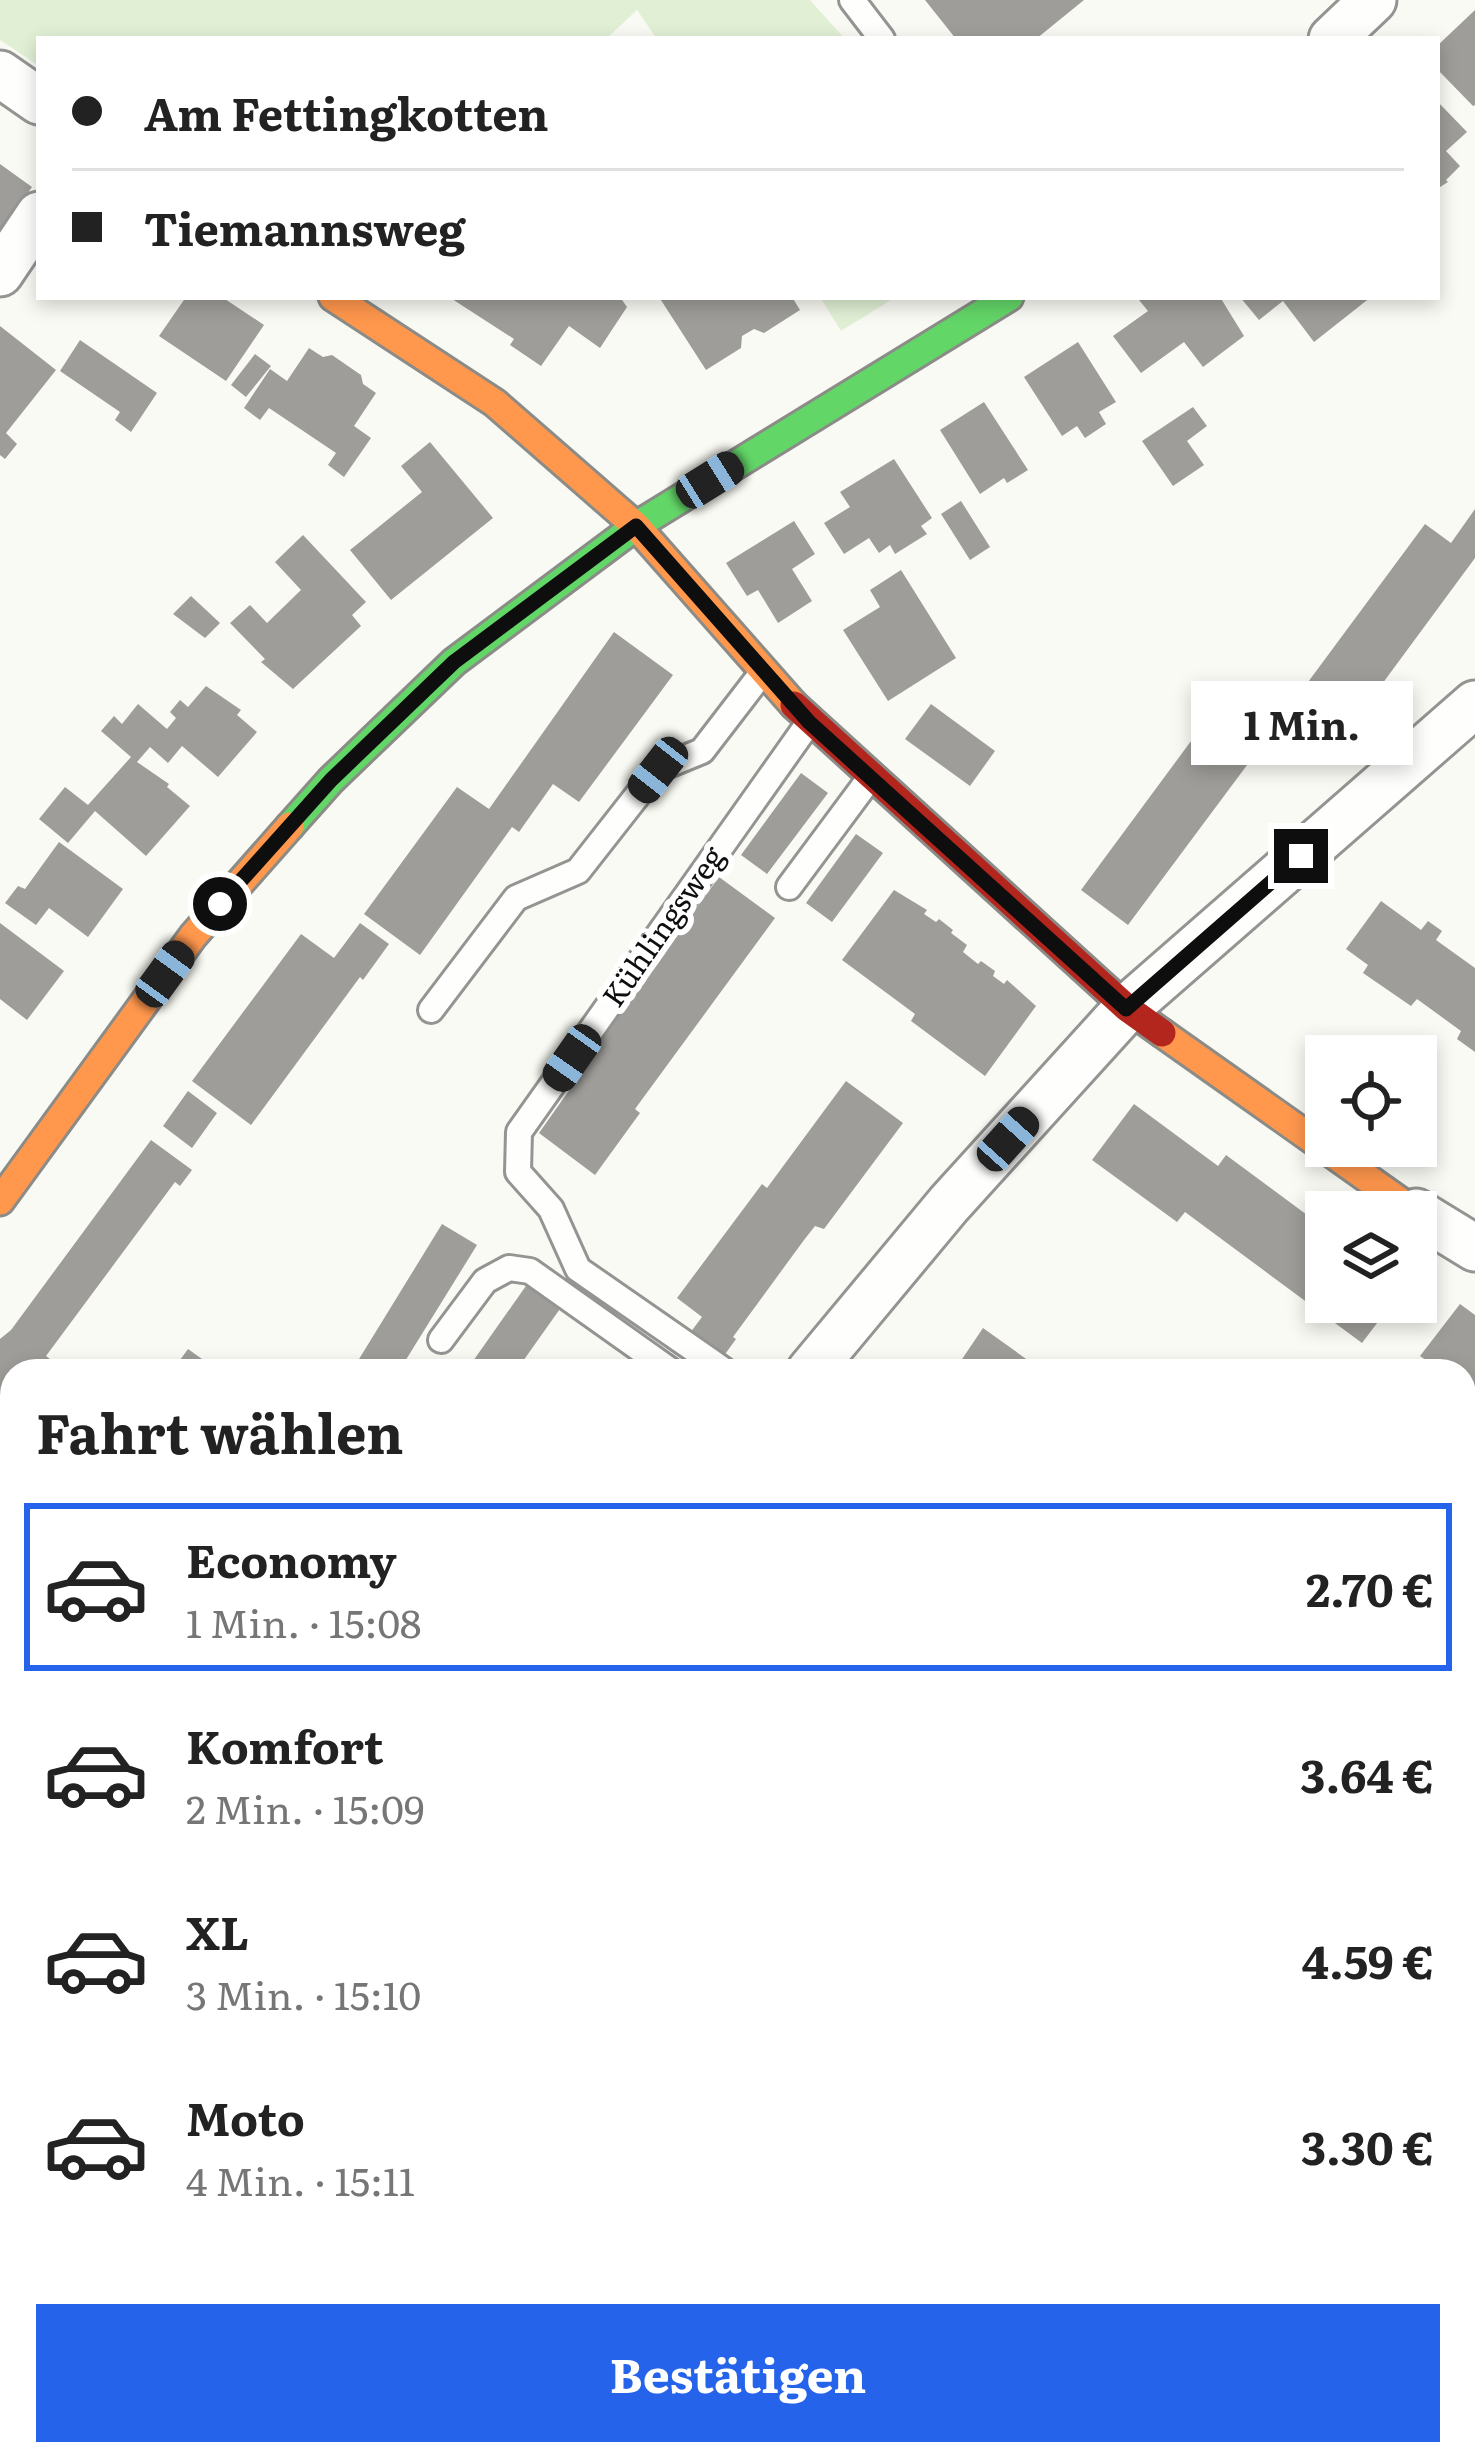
<!DOCTYPE html>
<html lang="de">
<meta charset="utf-8">
<style>
:root{--surface:#fff;--page:#f2f2f2;--text:#222;--muted:#767676;--line:#e0e0e0;--accent:#2563eb}
body{margin:0;font-family:Literata,serif;background:var(--page);color:var(--text);height:100vh;display:flex;flex-direction:column;font-size:45px;white-space:nowrap}
*{box-sizing:border-box;margin:0}
p{font-size:39px;color:var(--muted)}
.icon{flex:none;width:66px;height:66px;fill:none;stroke:currentColor;stroke-width:2;stroke-linecap:round;stroke-linejoin:round}
.map{position:relative;flex:1;overflow:hidden}
.side{position:absolute;left:0px;top:1359px;width:1476px;height:1107px;display:flex;flex-direction:column;background:var(--surface);border-radius:36px 36px 0 0;box-shadow:0 6px 18px #0003}
.side>*{flex:none}
.top-card{position:absolute;left:36px;top:36px;width:1404px;height:264px;border-radius:0px;box-shadow:0 6px 18px #0003;display:grid;align-content:center;height:264px;padding:0 36px;background:var(--surface)}
.fabs{position:absolute;left:1305px;top:1035px;display:grid;gap:24px}
.fabs a{display:grid;place-items:center;width:132px;height:132px;border-radius:0px;background:var(--surface);box-shadow:0 6px 18px #0003;font-size:60px}
.end{position:absolute;width:54px;height:54px;margin:-27px;border:15px solid #0e0e0e;background:#fff;box-shadow:0 0 0 6px #fff}
.from{border-radius:50%}
.bubble{position:absolute;height:84px;border-radius:0px;background:var(--surface);box-shadow:0 6px 18px #0003;font-size:39px;font-weight:700;line-height:84px;text-align:center}
.car{position:absolute;width:36px;height:72px;margin:-36px -18px;border-radius:15px;box-shadow:0 0 9px 3px #0007;background:linear-gradient(#222 24%,#8ab4d8 0 40%,#222 0 76%,#8ab4d8 0 86%,#222 0)}
.top-card b{display:flex;align-items:center;gap:42px;height:114px;font-size:45px}
.top-card b+b{border-top:3px solid var(--line)}
.top-card i{width:30px;height:30px;background:var(--text)}
ul{padding:0;list-style:none}
li{display:flex;align-items:center;gap:36px;height:168px;margin:0 24px 18px;padding:0 12px;border:6px solid transparent;border-radius:0px}
li div{flex:1}
li b{display:block;font-size:45px}
li em{font-style:normal;font-weight:700}
li.active{border-color:var(--accent)}
li>.icon{width:108px;height:108px;stroke-width:1.5}
h2{padding:0 36px;font-size:54px;line-height:144px}
.action{display:flex;gap:24px;margin-top:auto;padding:24px 36px}
.action a{flex:1;height:138px;border-radius:0px;background:var(--accent);color:#fff;font-size:48px;font-weight:700;line-height:138px;text-align:center}
.map>svg:first-child{display:block}
.green{fill:#e1f0d5}
.building{fill:#9e9d99}
.lines{fill:none;stroke-linecap:round;stroke-linejoin:round}
.lane-casing{stroke:#949492;stroke-width:30}
.street-casing{stroke:#949492;stroke-width:51}
.fast-casing{stroke:#8b8b88;stroke-width:33}
.slow-casing{stroke:#8b8b88;stroke-width:33}
.jam-casing{stroke:#8b8b88;stroke-width:33}
.lane{stroke:#fefefd;stroke-width:24}
.street{stroke:#fefefd;stroke-width:45}
.fast{stroke:#63d668;stroke-width:27}
.slow{stroke:#ff974d;stroke-width:27}
.jam{stroke:#b3261e;stroke-width:27}
.route{stroke:#0e0e0e;stroke-width:15}
.labels{text-anchor:middle;stroke-width:12;stroke-linejoin:round;paint-order:stroke}
.street-label{font-size:30px;fill:#0e0e0e;stroke:#fff}
</style>
<div class="map">
<svg width="1475" height="2464" viewBox="0 0 1475 2464">
<rect width="100%" height="100%" fill="#fafaf4"/>
<path class="green" d="M 0,0 L 810,0 L 845,39 L 657,39 L 637,10 L 606,39 L 39,39 L 39,66 L 0,40 Z
M 820,297 L 896,297 L 841,331 Z"/>
<path class="building" d="M 925,0 L 1084,0 L 1036,39 L 956,39 Z
M 1475,10 L 1475,105 L 1473,106 L 1437,69 L 1437,46 Z
M 1437,101 L 1467,132 L 1446,151 L 1460,166 L 1446,180 L 1448,182 L 1437,189 Z
M 0,164 L 32,187 L 0,234 Z
M 186,297 L 222,297 L 264,325 L 226,381 L 159,336 Z
M 449,297 L 581,297 L 586,300 L 588,297 L 620,297 L 627,307 L 600,348 L 569,326 L 541,366 L 510,345 L 514,339 Z
M 659,297 L 792,297 L 800,310 L 764,333 L 754,329 L 742,336 L 741,348 L 706,370 Z
M 1143,297 L 1220,297 L 1244,336 L 1203,367 L 1184,342 L 1141,373 L 1113,336 L 1148,311 L 1139,300 Z
M 1240,297 L 1371,297 L 1314,342 L 1283,301 L 1259,320 Z
M 0,326 L 56,370 L 6,433 L 17,444 L 5,459 L 0,455 Z
M 80,340 L 157,393 L 131,432 L 115,420 L 120,412 L 60,371 Z
M 1078,342 L 1116,402 L 1099,412 L 1106,424 L 1085,438 L 1077,426 L 1062,436 L 1024,377 Z
M 309,348 L 323,357 L 332,355 L 361,375 L 363,384 L 376,393 L 354,426 L 371,438 L 344,477 L 328,465 L 336,453 L 269,408 L 260,420 L 244,408 L 270,369 L 287,381 Z
M 255,354 L 271,366 L 246,397 L 231,385 Z
M 984,402 L 1028,470 L 1007,483 L 1004,478 L 980,494 L 940,430 Z
M 1193,407 L 1207,426 L 1187,441 L 1204,465 L 1173,486 L 1142,441 Z
M 430,442 L 493,518 L 391,600 L 350,550 L 422,492 L 401,466 Z
M 894,459 L 932,518 L 921,526 L 927,534 L 895,554 L 890,545 L 879,553 L 869,538 L 844,554 L 824,523 L 850,507 L 840,492 Z
M 961,501 L 990,547 L 970,560 L 941,514 Z
M 1475,509 L 1475,558 L 1343,737 L 1305,710 L 1269,757 L 1259,749 L 1128,925 L 1081,890 L 1211,714 L 1236,732 L 1271,685 L 1294,701 L 1425,524 L 1451,543 Z
M 794,521 L 815,554 L 792,569 L 812,601 L 778,623 L 758,590 L 747,596 L 726,563 Z
M 303,535 L 366,602 L 352,615 L 361,626 L 293,689 L 261,662 L 265,659 L 230,623 L 250,605 L 267,623 L 301,590 L 275,562 Z
M 901,570 L 956,658 L 888,701 L 843,630 L 880,607 L 870,590 Z
M 191,596 L 220,623 L 205,638 L 173,614 Z
M 614,632 L 673,675 L 579,802 L 553,784 L 519,832 L 512,827 L 420,955 L 364,914 L 457,787 L 489,809 Z
M 206,686 L 241,710 L 237,715 L 257,732 L 218,777 L 182,746 L 168,763 L 150,747 L 137,762 L 169,784 L 167,787 L 190,806 L 146,856 L 95,811 L 68,843 L 39,819 L 65,787 L 88,805 L 131,757 L 101,731 L 114,716 L 122,724 L 138,704 L 167,729 L 176,718 L 170,712 L 180,700 L 188,707 Z
M 931,704 L 995,751 L 970,786 L 905,739 Z
M 801,773 L 828,793 L 767,874 L 741,855 Z
M 856,834 L 883,853 L 832,922 L 806,903 Z
M 59,842 L 123,889 L 88,937 L 49,908 L 36,925 L 5,903 L 18,886 L 25,889 Z
M 719,877 L 775,918 L 635,1109 L 640,1113 L 595,1175 L 539,1133 L 582,1072 L 578,1068 Z
M 894,890 L 927,910 L 924,914 L 936,922 L 939,919 L 953,930 L 951,933 L 967,945 L 963,952 L 978,964 L 981,961 L 995,971 L 993,976 L 1004,984 L 1007,980 L 1036,1006 L 985,1076 L 911,1021 L 915,1014 L 842,960 Z
M 1381,901 L 1421,930 L 1428,921 L 1442,931 L 1436,940 L 1475,968 L 1475,1052 L 1457,1039 L 1461,1031 L 1417,999 L 1411,1006 L 1363,973 L 1368,965 L 1346,949 Z
M 0,923 L 64,971 L 27,1020 L 0,999 Z
M 360,923 L 389,944 L 363,980 L 360,977 L 251,1125 L 192,1081 L 301,934 L 334,958 Z
M 846,1081 L 903,1123 L 824,1229 L 815,1226 L 804,1240 L 733,1337 L 736,1339 L 723,1357 L 690,1333 L 702,1317 L 677,1298 L 762,1184 L 767,1188 Z
M 188,1091 L 217,1113 L 192,1148 L 163,1126 Z
M 1134,1104 L 1218,1166 L 1226,1155 L 1326,1229 L 1326,1302 L 1393,1302 L 1362,1343 L 1185,1212 L 1177,1222 L 1092,1160 Z
M 151,1140 L 192,1170 L 180,1186 L 175,1182 L 46,1356 L 66,1371 L 12,1371 L 12,1410 L 0,1401 L 0,1339 L 11,1330 Z
M 442,1224 L 477,1245 L 399,1371 L 366,1371 L 356,1364 Z
M 528,1283 L 562,1306 L 516,1371 L 466,1371 Z
M 1460,1304 L 1475,1315 L 1475,1406 L 1464,1398 L 1464,1371 L 1442,1371 L 1420,1356 Z
M 983,1328 L 1043,1371 L 954,1371 Z
M 188,1349 L 209,1364 L 204,1371 L 172,1371 Z
M 12,1626 L 12,1708 L 0,1698 L 0,1642 Z
M 1464,2243 L 1475,2251 L 1475,2311 L 1464,2327 Z
M 0,2283 L 12,2292 L 12,2356 L 0,2347 Z
M 204,2454 L 277,2454 L 270,2464 L 203,2464 Z
M 298,2454 L 334,2454 L 326,2464 L 298,2464 L 303,2457 Z
M 973,2454 L 1003,2454 L 995,2464 L 973,2464 L 968,2460 Z"/>
<g class="lines">
<g class="lane-casing">
<path id="lane" d="M 852,0 L 882,39
M 789,887 L 870,778
M 431,1010 L 516,898 L 578,871 L 658,769 L 702,751 L 762,673
M 441,1340 L 485,1281 L 509,1268 L 530,1271 L 671,1371
M 725,1371 L 578,1269 L 551,1209 L 518,1172 L 519,1132 L 808,724
M 1464,1979 L 1475,1952"/>
</g>
<g class="street-casing">
<path id="street" d="M 1332,39 L 1373,0
M 0,74 L 39,101
M 0,273 L 39,215
M 1416,1212 L 1475,1248
M 810,1371 L 949,1204 L 1127,1008 L 1475,704
M 27,2454 L 40,2464"/>
</g>
<g class="fast-casing">
<path id="fast" d="M 290,826 L 331,780 L 454,662 L 636,526 L 1009,297"/>
</g>
<g class="slow-casing">
<path id="slow" d="M 333,297 L 495,403 L 636,526 L 794,705
M 1162,1033 L 1415,1212
M 0,1201 L 193,936 L 290,826"/>
</g>
<g class="jam-casing">
<path id="jam" d="M 794,705 L 1127,1008 L 1162,1033
M 0,1517 L 12,1526
M 1274,2454 L 1288,2464"/>
</g>
<use href="#lane" class="lane"/>
<use href="#street" class="street"/>
<use href="#fast" class="fast"/>
<use href="#slow" class="slow"/>
<use href="#jam" class="jam"/>
</g>
<g class="lines">
<path class="route" d="M 220,904 L 331,780 L 454,662 L 636,526 L 809,722 L 1126,1009 L 1301,856"/>
</g>
<g class="labels">
<g class="street-label">
<text transform="translate(664 927) rotate(-55)" y="10">Kühlingsweg</text>
</g>
</g>
</svg>
<div class="fabs">
<a><svg class="icon" aria-label="locate" viewBox="0 0 24 24"><circle cx="12" cy="12" r="6"/><path d="M12 2v4M12 18v4M2 12h4M18 12h4"/></svg></a>
<a><svg class="icon" aria-label="layers" viewBox="0 0 24 24"><path d="M12 4l9 5-9 5-9-5zM3 14l9 5 9-5"/></svg></a>
</div>
<i class="end from" style="left:220px;top:904px"></i>
<i class="end" style="left:1301px;top:856px"></i>
<div class="bubble" style="left:1191px;top:681px;width:222px">1 Min.</div>
<i class="car" style="left:710px;top:480px;rotate:58deg"></i>
<i class="car" style="left:658px;top:770px;rotate:218deg"></i>
<i class="car" style="left:165px;top:974px;rotate:36deg"></i>
<i class="car" style="left:572px;top:1058px;rotate:215deg"></i>
<i class="car" style="left:1008px;top:1139px;rotate:42deg"></i>
<div class="top-card">
<b><i class="from"></i>Am Fettingkotten</b>
<b><i></i>Tiemannsweg</b>
</div>
<section class="side">
<h2>Fahrt wählen</h2>
<ul>
<li class="active"><svg class="icon" aria-label="car" viewBox="0 0 24 24"><path d="M5 17H2v-5l4-1 3-4h7l3 4 3 1v5h-3M9 17h6M6 11h13"/><circle cx="7" cy="17" r="2"/><circle cx="17" cy="17" r="2"/></svg><div><b>Economy</b><p>1 Min. · 15:08</p></div><em>2.70 €</em></li>
<li><svg class="icon" aria-label="car" viewBox="0 0 24 24"><path d="M5 17H2v-5l4-1 3-4h7l3 4 3 1v5h-3M9 17h6M6 11h13"/><circle cx="7" cy="17" r="2"/><circle cx="17" cy="17" r="2"/></svg><div><b>Komfort</b><p>2 Min. · 15:09</p></div><em>3.64 €</em></li>
<li><svg class="icon" aria-label="car" viewBox="0 0 24 24"><path d="M5 17H2v-5l4-1 3-4h7l3 4 3 1v5h-3M9 17h6M6 11h13"/><circle cx="7" cy="17" r="2"/><circle cx="17" cy="17" r="2"/></svg><div><b>XL</b><p>3 Min. · 15:10</p></div><em>4.59 €</em></li>
<li><svg class="icon" aria-label="car" viewBox="0 0 24 24"><path d="M5 17H2v-5l4-1 3-4h7l3 4 3 1v5h-3M9 17h6M6 11h13"/><circle cx="7" cy="17" r="2"/><circle cx="17" cy="17" r="2"/></svg><div><b>Moto</b><p>4 Min. · 15:11</p></div><em>3.30 €</em></li>
</ul>
<div class="action"><a>Bestätigen</a></div>
</section>
</div>
